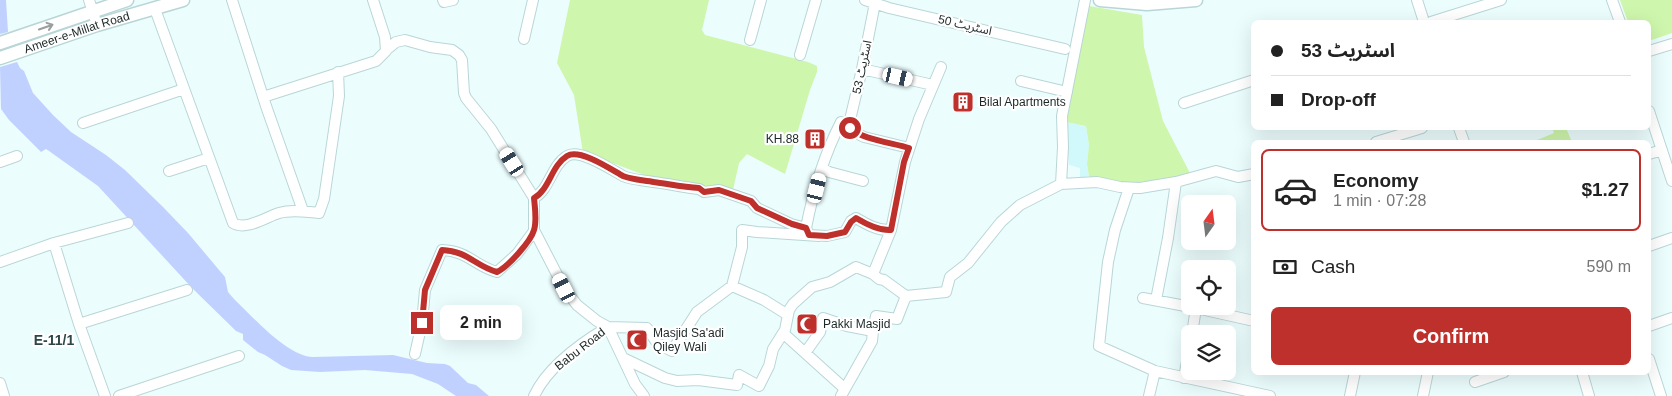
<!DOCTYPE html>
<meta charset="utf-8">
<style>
:root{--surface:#fff;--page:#f2f2f2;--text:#222;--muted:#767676;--line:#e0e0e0;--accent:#be302b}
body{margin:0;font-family:Helvetica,"Noto Sans Arabic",sans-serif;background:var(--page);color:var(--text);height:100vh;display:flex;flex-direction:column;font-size:19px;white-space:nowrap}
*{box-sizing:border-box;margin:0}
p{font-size:16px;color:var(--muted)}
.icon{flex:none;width:28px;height:28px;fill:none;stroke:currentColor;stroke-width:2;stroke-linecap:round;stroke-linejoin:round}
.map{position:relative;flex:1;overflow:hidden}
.sheet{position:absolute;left:1251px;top:140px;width:400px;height:235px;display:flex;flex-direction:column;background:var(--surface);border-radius:8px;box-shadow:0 5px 20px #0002}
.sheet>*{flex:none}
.guide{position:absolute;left:1251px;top:20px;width:400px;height:110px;border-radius:8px;box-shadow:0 5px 20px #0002;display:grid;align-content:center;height:110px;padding:0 20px;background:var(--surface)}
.needle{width:32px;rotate:14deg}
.buttons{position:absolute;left:1181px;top:195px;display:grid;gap:10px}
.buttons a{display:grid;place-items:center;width:55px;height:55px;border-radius:8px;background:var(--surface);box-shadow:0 5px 20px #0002;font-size:25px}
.end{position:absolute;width:22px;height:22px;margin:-11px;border:6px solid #be302b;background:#fff;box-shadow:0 0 0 2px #fff}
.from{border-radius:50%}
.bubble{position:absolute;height:35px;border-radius:8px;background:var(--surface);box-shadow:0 5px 20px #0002;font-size:16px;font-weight:700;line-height:35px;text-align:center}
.car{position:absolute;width:15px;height:30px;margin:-15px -8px;border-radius:6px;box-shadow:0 0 4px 1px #0007;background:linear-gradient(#fff 24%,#345 0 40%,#fff 0 76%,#345 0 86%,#fff 0)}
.guide b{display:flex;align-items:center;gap:18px;height:48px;font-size:19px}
.guide b+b{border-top:1px solid var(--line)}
.guide i{width:12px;height:12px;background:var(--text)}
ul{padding:9px 0 0;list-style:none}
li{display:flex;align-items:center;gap:15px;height:82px;margin:0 10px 8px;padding:0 10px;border:2px solid transparent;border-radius:8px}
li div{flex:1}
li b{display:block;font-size:19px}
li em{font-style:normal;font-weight:700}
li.selected{border-color:var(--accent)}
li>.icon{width:45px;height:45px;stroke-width:1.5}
.pay{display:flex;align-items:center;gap:12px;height:55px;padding:0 20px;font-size:19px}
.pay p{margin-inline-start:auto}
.cta{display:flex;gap:10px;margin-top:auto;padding:10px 20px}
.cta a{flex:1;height:58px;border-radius:8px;background:var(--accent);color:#fff;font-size:20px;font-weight:700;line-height:58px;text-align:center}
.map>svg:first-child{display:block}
.built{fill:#d1f9fb}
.green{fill:#cef6ac}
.water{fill:#c1d1ff}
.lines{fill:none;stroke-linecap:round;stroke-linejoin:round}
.minor-casing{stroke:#b9d6d7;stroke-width:12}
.major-casing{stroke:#b9d6d7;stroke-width:15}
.minor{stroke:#fff;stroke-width:10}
.major{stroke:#fff;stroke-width:12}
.oneway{stroke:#999e9e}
.route{stroke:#be302b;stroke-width:6}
.labels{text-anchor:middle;stroke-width:4.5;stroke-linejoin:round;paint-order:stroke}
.street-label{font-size:12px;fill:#1c2727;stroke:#fff}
.poi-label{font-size:12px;fill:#1c2727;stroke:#fff;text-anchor:start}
.neighbourhood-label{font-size:14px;font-weight:bold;fill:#2d4648;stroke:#fff}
</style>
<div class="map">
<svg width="1672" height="396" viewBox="0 0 1672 396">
<rect width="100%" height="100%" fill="#ecfdfe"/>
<path class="built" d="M 1066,122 L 1086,126 L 1089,145 L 1087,164 L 1089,176 L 1080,178 L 1080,168 L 1069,165 Z"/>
<path class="green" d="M 570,0 L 709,0 L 702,30 L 705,35 L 808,62 L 817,66 L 817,72 L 810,90 L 785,174 L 747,154 L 739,163 L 733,190 L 647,176 L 602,159 L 583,153 L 574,95 L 557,63 Z
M 1620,0 L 1672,0 L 1672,33 L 1649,41 L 1649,22 L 1628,22 Z
M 1089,6 L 1142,15 L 1144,47 L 1163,121 L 1192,177 L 1118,184 L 1092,179 L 1089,176 L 1087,164 L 1089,145 L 1086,126 L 1066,122 L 1071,90 Z
M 1552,128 L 1566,128 L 1572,142 L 1538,142 L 1537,140 L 1554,133 Z"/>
<path class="water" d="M 0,0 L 6,0 L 8,32 L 0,34 Z
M 17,62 L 20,68 L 24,71 L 33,93 L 53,115 L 71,132 L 106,155 L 125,170 L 163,207 L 188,233 L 225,277 L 228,292 L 234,299 C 253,317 287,356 313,357 L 393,355 L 427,363 L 445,364 L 450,366 L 468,383 L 476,385 L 489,396 L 456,396 L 438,384 L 412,374 L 365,370 L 320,372 L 291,370 L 282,366 L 265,355 L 258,352 L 243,340 L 243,334 L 236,331 L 192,288 L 98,186 L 49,151 L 46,149 L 41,152 L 9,120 L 1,109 L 0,67 Z"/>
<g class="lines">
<g class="minor-casing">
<path id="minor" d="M 89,0 L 97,25
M 232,0 L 266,106 L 303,211
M 443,0 L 444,2 L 453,0
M 865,0 L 889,8 L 1065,49
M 1417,0 L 1424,22
M 1612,0 L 1620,22
M 875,3 L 862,69 L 849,124 L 854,132 L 864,137 L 909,148
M 155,9 L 233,223 C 246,231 266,217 279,213 C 293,209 305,212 319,213 L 324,199 L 339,96 L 338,72
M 1431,22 L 1501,0
M 524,39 L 533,0
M 750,40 L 761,0
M 386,50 L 396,42 L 405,40 L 430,47 L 452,50 L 459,55 L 462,60 L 464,93 L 466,98 L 491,129 L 534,198 L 534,231 L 517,254 L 497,272 C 475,266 468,251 442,250 L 425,290 L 422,323 L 415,354
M 1649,51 L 1672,44
M 800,55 L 816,0
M 862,69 L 933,85
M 1021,81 L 1067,92
M 263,97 L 376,61 L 386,51 L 385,37 L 373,0
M 1184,103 L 1254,80
M 1649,111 L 1672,181
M 83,123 L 184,89
M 1459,128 L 1464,142
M 1376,142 L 1422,128
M 1649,154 L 1662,150
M 0,162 L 17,156
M 822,168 L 829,172 L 863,181
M 169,171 L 209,158
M 1061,184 L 1063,147 L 1062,116 L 1085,0
M 1129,188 L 1115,230 L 1108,262 L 1099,346 L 1155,371 L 1270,396
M 534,198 C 550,189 551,166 567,156 C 580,148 612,170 623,176 C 633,180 643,180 653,182 C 669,184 683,187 699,189 L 704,192 L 719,190 L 751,201 L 757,208 L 791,224 L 806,228 L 809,235 L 827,236 L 845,232 L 851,221 L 856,218 C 866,224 878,231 891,230
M 806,228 C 813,192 824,155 841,122
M 534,230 L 564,288 L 577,305 L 597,321 L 608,327 L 647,328 L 657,343 L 672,351 L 697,312 L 732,286 L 742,247 L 742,230 L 757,232 L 819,236
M 54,243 L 79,324 L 105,396
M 1649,246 L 1672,238
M 0,262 L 54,243 L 128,223
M 873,274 L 891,230 L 905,162 L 919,119 L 941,67
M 732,286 L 764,300 L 788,315
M 1143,298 L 1196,308
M 1156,300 L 1168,238 L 1176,182
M 79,324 L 187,290
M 1649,326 L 1672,318
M 608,327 L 635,384 L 644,396
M 783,333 L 844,388
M 1192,334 L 1196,308 L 1254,321
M 805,353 L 820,332 L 823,318 L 847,326 L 873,331 L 876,316 L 897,319 L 906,296
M 623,358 L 665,378 L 677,381 L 698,380 L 737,385 L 739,375 L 759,386 L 769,366 L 773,349 L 785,330 L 789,310 L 793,304 L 812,287 L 830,282 L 856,267 L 873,274 L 879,279 L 884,280 L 906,296 L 946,292 L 950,277 L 968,263 L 1001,222 L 1020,205 L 1061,184 L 1097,182 L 1120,187 L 1140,188 L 1176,182 L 1216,171 L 1238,177 L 1254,174
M 1649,359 L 1661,396
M 1582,372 L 1589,396
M 1184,378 L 1190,344
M 1475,382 L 1504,372
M 0,383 L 4,396
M 119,396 L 239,356
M 534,396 C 548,366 581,343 608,327
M 841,396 L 872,341 L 873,331
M 1149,396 L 1155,371
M 1350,396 L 1355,372
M 1423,396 L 1428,372"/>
</g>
<g class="major-casing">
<g id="major">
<path d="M 1100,0 L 1147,4 L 1196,0"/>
<path d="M 0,43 L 127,0"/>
<path id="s1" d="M 0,58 L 97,25 L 183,0"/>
</g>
</g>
<use href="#minor" class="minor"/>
<use href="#major" class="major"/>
</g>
<defs><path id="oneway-shaft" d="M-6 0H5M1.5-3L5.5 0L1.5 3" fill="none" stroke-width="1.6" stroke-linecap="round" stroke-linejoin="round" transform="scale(1.25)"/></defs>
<use class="oneway" href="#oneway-shaft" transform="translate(46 27) rotate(-19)"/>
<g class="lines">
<path class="route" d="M 422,323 L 425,290 L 442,250 C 468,251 475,266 497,272 C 508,267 531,241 534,230 C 537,221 535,208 534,198 C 550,189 551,166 567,156 C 580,148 612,170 623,176 C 633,180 644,180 654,182 C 669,184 683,187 699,188 L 704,192 L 719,190 L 751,201 L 757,208 L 792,224 L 806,228 L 809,235 L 827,236 L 845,232 L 851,222 L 856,218 C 866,224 879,231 891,230 L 904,162 L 909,148 C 894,143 860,139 850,128"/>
</g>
<defs>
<g id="building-square" transform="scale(1.125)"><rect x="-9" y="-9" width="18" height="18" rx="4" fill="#be302b" stroke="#fff"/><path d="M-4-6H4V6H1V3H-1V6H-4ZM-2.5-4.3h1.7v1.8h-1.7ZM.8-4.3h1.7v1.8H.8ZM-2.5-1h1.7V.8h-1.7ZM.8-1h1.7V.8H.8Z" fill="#fff"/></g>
<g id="mosque-square" transform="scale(1.125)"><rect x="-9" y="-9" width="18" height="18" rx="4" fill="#be302b" stroke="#fff"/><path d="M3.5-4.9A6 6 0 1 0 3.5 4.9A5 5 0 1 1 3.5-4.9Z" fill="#fff"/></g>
</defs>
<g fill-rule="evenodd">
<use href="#building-square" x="963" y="102"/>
<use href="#building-square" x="815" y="139"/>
<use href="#mosque-square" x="807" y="324"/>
<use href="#mosque-square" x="637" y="340"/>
</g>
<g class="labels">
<g class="street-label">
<text transform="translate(965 25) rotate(13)" y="4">اسٹریٹ 50</text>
<text dy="4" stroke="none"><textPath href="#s1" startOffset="81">Ameer-e-Millat Road</textPath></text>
<text transform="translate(862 67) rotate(-78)" y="4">اسٹریٹ 53</text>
<text transform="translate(580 349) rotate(-38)" y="4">Babu Road</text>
</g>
<g class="poi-label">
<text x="979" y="106">Bilal Apartments</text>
<text x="799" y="143" text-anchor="end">KH.88</text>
<text x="823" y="328">Pakki Masjid</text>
<text x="653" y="337">Masjid Sa'adi<tspan x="653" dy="14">Qiley Wali</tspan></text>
</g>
<g class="neighbourhood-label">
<text x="54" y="345">E-11/1</text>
</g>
</g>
</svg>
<div class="buttons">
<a><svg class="needle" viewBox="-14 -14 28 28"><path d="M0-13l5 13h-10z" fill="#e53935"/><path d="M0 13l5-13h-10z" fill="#767676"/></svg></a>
<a><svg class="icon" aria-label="locate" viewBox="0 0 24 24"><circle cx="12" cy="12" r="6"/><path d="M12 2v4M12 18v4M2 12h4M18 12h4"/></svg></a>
<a><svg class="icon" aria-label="layers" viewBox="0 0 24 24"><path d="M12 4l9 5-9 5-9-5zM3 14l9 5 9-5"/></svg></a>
</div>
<i class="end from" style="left:850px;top:128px"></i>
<i class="end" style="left:422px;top:323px"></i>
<div class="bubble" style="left:440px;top:305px;width:82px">2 min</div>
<i class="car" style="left:898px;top:77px;rotate:103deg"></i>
<i class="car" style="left:512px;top:162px;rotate:328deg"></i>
<i class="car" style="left:817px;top:188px;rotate:14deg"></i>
<i class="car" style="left:564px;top:288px;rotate:333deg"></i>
<div class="guide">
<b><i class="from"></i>اسٹریٹ 53</b>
<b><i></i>Drop-off</b>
</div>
<section class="sheet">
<ul>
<li class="selected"><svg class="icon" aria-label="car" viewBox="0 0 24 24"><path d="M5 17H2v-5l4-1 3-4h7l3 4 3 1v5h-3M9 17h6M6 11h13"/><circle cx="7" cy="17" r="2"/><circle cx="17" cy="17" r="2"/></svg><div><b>Economy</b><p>1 min · 07:28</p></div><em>$1.27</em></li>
</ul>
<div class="pay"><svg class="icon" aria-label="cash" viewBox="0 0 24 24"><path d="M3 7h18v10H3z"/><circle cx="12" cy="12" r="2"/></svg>Cash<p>590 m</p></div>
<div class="cta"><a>Confirm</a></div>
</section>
</div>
